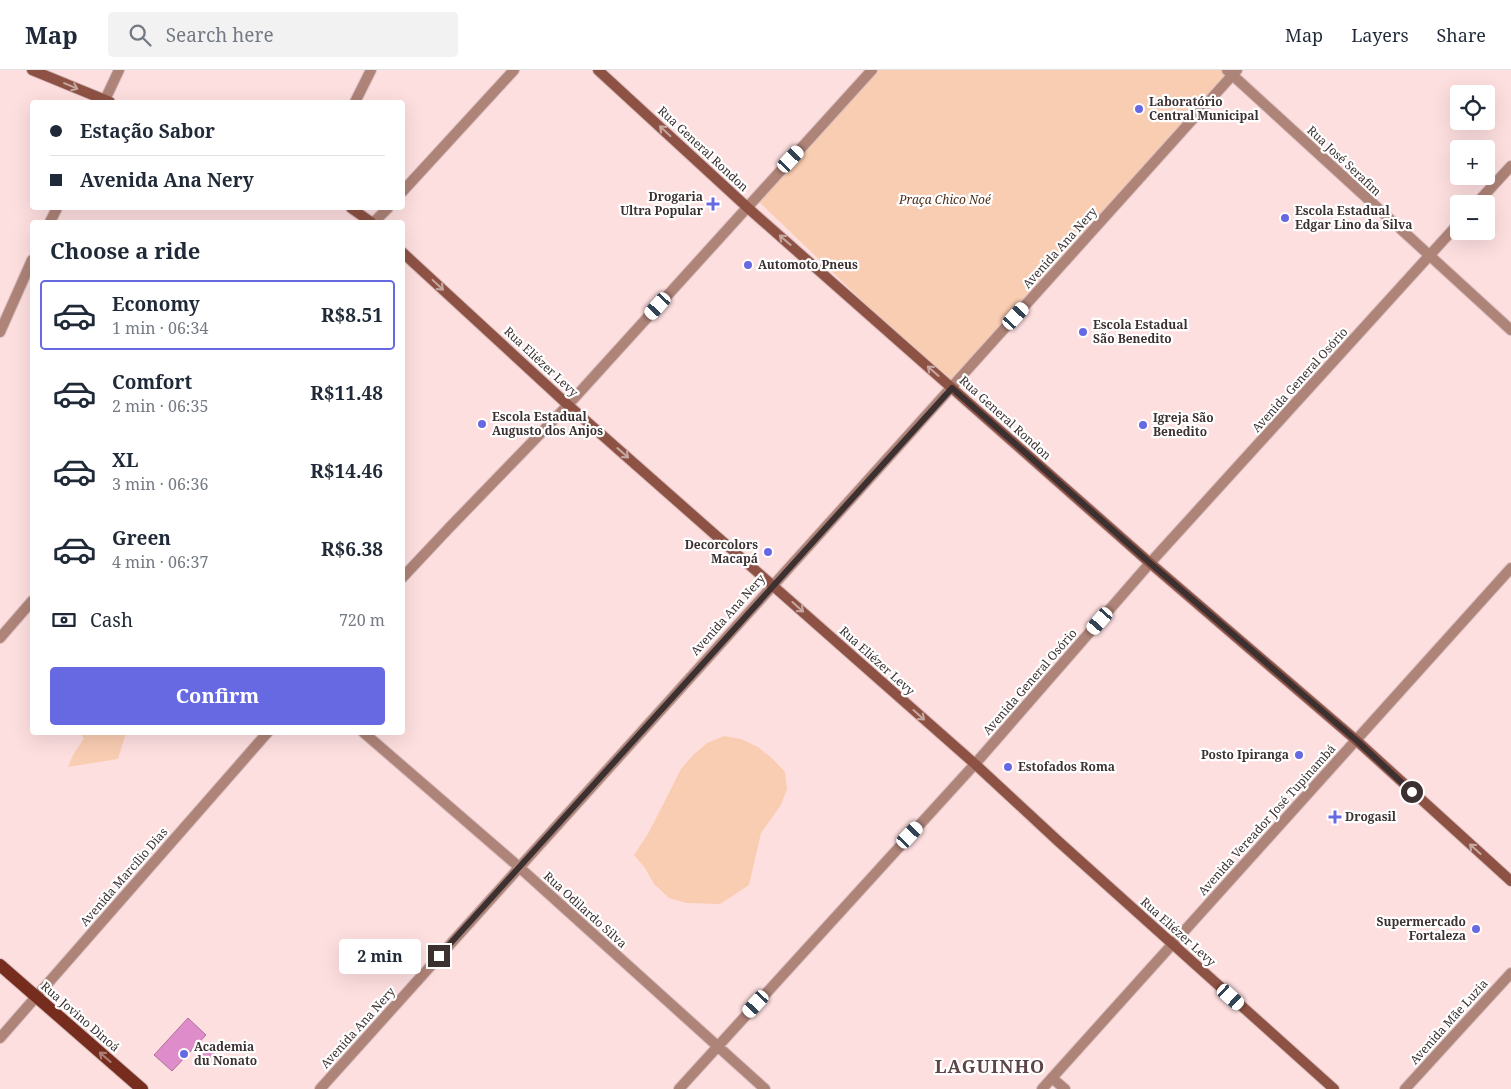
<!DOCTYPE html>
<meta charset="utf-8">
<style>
:root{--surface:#fff;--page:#f2f2f3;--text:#1f2937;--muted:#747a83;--line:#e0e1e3;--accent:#6669e2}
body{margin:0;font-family:"Noto Serif",serif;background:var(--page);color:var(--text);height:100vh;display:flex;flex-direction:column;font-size:19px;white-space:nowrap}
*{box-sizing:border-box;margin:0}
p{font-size:16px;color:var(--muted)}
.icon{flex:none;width:28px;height:28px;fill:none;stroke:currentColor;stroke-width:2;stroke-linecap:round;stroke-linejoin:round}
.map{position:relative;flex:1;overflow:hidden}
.sheet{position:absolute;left:30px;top:150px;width:375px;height:515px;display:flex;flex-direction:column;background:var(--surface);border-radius:5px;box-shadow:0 5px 20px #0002}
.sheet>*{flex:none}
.guide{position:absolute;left:30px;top:30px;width:375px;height:110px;border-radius:5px;box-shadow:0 5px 20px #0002;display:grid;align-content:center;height:110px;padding:0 20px;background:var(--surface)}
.fabs{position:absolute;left:1450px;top:15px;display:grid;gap:10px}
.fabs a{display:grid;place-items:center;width:45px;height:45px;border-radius:5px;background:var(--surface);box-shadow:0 5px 20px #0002;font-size:25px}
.end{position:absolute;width:22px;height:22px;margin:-11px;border:6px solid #3c3030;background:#fff;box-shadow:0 0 0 2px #fff}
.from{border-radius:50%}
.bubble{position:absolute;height:35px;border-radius:5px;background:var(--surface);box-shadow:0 5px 20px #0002;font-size:16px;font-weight:700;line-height:35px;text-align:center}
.car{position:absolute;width:15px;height:30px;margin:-15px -8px;border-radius:6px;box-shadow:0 0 4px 1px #0007;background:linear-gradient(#fff 24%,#345 0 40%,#fff 0 76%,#345 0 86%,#fff 0)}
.guide b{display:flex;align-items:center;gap:18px;height:48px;font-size:19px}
.guide b+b{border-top:1px solid var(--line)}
.guide i{width:12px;height:12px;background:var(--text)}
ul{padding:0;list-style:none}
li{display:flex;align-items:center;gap:15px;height:70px;margin:0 10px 8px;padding:0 10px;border:2px solid transparent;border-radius:5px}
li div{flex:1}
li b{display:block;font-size:19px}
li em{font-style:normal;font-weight:700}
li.selected{border-color:var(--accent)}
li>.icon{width:45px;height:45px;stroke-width:1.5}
h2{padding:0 20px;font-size:22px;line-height:60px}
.pay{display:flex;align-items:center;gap:12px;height:55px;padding:0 20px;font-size:19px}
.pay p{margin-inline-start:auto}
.cta{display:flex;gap:10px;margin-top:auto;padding:10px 20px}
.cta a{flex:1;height:58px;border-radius:5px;background:var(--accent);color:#fff;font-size:20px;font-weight:700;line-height:58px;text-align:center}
header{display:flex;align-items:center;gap:30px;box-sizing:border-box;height:70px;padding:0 25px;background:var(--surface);border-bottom:1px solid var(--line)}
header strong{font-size:24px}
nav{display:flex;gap:28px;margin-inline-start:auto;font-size:18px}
.search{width:350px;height:45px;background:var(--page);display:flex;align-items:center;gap:12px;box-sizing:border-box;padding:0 18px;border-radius:5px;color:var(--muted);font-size:19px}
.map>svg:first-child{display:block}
.green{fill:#f9cdb2}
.water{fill:#de8dca;stroke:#ad719c}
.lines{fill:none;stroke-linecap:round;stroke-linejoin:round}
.minor-casing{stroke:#d7bcbd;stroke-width:12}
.tertiary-casing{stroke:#d7bcbd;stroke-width:12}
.secondary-casing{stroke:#d7bcbd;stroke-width:12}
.primary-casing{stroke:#d7bcbd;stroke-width:14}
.minor{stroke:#ae8378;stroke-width:10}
.tertiary{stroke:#ae8378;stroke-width:10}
.secondary{stroke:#8e5244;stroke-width:10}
.primary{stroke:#762d1d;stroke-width:12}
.oneway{stroke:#c6a8a2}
.oneway2{stroke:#ad8177}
.route{stroke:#3c3030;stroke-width:6}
.poi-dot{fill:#6669e2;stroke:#fff;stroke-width:2}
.labels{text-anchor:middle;stroke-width:4.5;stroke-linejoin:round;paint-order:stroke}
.poi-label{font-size:12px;font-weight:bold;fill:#3c3030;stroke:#fff;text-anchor:start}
.street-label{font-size:12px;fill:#3c3030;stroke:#fff}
.park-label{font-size:12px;font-style:italic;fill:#502e17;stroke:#fff}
.district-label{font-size:18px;font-weight:bold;letter-spacing:1px;fill:#5d4446;stroke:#fff}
</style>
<header>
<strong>Map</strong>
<div class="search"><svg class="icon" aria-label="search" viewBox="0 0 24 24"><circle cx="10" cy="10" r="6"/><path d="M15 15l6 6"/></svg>Search here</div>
<nav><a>Map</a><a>Layers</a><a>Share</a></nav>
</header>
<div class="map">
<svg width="1511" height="1019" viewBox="0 0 1511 1019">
<rect width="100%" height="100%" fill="#fedfe0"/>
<path class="green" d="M 866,0 L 1227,0 L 1233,5 L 952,317 L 754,127 Z
M 80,663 L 126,663 L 118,689 L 68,697 L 73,685 L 84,668 Z
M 724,666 L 741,669 L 758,677 L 773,689 L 785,702 L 787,719 L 781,735 L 761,763 L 749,815 L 720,834 L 686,833 L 669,828 L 654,814 L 645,798 L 634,785 L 649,762 L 681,699 L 692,686 L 707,673 Z"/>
<path class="water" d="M 188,948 L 206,965 L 172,1001 L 154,985 Z
M 210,972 L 218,979 L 202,996 L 194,989 Z"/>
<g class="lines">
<g class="minor-casing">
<path id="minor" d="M 1227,0 L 1511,260
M 104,32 L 119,0
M 355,32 L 371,0
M 1476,134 L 1511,96
M 50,152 L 57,138
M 0,262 L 32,190
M 402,508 L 449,458 L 568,335 L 872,0
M 363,662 L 519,797 L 765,1019
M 0,968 L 268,662
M 1052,1008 L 1065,1019
M 320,1019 L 1237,0
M 679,1019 L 975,694 L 1150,493 L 1459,153
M 1405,1019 L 1511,903"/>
</g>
<g class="tertiary-casing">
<path id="tertiary" d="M 402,122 L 514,0
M 374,152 L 388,138
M 0,568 L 32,531
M 1042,1019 L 1511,498"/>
</g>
<g class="secondary-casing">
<path id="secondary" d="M 32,0 L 110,32
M 598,0 L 748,138 L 1150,493 L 1356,670 L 1511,811
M 351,138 L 371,152
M 402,182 L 568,335 L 975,694 L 1058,771 L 1334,1019"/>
</g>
<g class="primary-casing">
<path id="primary" d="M 0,895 L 142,1019"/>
</g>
<use href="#minor" class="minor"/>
<use href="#tertiary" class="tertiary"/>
<use href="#secondary" class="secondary"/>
<use href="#primary" class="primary"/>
</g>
<defs><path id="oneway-shaft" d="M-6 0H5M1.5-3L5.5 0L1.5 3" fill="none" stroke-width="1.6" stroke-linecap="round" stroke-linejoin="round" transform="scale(1.25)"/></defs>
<g class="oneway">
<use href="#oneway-shaft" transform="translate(71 16) rotate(23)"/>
<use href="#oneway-shaft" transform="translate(665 61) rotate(-137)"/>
<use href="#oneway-shaft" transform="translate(785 170) rotate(-139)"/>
<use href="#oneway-shaft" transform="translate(438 215) rotate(43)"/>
<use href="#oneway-shaft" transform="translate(933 301) rotate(-139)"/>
<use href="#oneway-shaft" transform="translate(623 383) rotate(41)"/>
<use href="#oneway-shaft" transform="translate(798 537) rotate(42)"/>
<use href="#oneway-shaft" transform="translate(919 645) rotate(42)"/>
<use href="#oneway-shaft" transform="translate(1475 779) rotate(-138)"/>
</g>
<use class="oneway2" href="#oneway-shaft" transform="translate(105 987) rotate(-139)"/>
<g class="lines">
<path class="route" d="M 439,886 L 952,318 L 1150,493 L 1356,670 L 1412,722"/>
</g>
<g class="poi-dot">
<circle cx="1139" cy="39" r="5"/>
<path d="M710.5 126.5h5v5h5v5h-5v5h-5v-5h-5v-5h5z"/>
<circle cx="1285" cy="148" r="5"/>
<circle cx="748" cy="195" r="5"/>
<circle cx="1083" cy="262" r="5"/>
<circle cx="482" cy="354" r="5"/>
<circle cx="1143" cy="355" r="5"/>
<circle cx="768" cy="482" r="5"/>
<circle cx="1299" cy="685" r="5"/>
<circle cx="1008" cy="697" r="5"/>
<path d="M1332.5 739.5h5v5h5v5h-5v5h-5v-5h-5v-5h5z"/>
<circle cx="1476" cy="859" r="5"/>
<circle cx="184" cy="984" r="5"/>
</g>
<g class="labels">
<g class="poi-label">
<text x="1149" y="36">Laboratório<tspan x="1149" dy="14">Central Municipal</tspan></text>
<text x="703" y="131" text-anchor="end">Drogaria<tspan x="703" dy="14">Ultra Popular</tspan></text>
<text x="1295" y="145">Escola Estadual<tspan x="1295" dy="14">Edgar Lino da Silva</tspan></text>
<text x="758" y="199">Automoto Pneus</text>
<text x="1093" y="259">Escola Estadual<tspan x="1093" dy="14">São Benedito</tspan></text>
<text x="492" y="351">Escola Estadual<tspan x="492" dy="14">Augusto dos Anjos</tspan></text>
<text x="1153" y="352">Igreja São<tspan x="1153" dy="14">Benedito</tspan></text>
<text x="758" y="479" text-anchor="end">Decorcolors<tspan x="758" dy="14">Macapá</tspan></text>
<text x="1289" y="689" text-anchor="end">Posto Ipiranga</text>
<text x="1018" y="701">Estofados Roma</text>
<text x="1345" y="751">Drogasil</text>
<text x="1466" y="856" text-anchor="end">Supermercado<tspan x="1466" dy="14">Fortaleza</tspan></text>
<text x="194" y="981">Academia<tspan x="194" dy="14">du Nonato</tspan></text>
</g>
<g class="street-label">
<text transform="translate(703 79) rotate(43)" y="4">Rua General Rondon</text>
<text transform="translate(1344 91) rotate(43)" y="4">Rua José Serafim</text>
<text transform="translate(1060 178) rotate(-48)" y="4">Avenida Ana Nery</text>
<text transform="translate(541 292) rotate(43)" y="4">Rua Eliézer Levy</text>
<text transform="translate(1300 310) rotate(-48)" y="4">Avenida General Osório</text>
<text transform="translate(1005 348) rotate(42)" y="4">Rua General Rondon</text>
<text transform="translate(728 545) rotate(-48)" y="4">Avenida Ana Nery</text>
<text transform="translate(877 591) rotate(42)" y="4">Rua Eliézer Levy</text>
<text transform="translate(1030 612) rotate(-49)" y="4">Avenida General Osório</text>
<text transform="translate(1267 750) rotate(-48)" y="4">Avenida Vereador José Tupinambá</text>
<text transform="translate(124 807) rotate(-49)" y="4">Avenida Marcílio Dias</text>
<text transform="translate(585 840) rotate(42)" y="4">Rua Odilardo Silva</text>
<text transform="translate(1178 862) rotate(42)" y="4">Rua Eliézer Levy</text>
<text transform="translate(80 947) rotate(41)" y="4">Rua Jovino Dinoá</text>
<text transform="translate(1449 952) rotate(-48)" y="4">Avenida Mãe Luzia</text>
<text transform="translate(358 958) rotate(-48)" y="4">Avenida Ana Nery</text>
</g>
<g class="park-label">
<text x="945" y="134">Praça Chico Noé</text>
</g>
<g class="district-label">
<text x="990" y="1003">LAGUINHO</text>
</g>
</g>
</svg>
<div class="fabs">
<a><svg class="icon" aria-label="locate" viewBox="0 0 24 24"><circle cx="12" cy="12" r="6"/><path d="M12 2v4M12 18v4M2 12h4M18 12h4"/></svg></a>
<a>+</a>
<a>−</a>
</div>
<i class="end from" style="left:1412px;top:722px"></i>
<i class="end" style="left:439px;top:886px"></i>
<div class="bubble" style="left:339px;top:869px;width:82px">2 min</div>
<i class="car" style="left:791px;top:89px;rotate:43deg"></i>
<i class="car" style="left:658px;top:236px;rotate:222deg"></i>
<i class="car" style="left:1016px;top:246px;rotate:42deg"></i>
<i class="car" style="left:1100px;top:551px;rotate:221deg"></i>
<i class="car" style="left:910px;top:765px;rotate:43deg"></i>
<i class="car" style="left:1231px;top:927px;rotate:132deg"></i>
<i class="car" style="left:756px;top:934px;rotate:222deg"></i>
<div class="guide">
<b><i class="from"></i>Estação Sabor</b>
<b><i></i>Avenida Ana Nery</b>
</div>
<section class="sheet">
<h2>Choose a ride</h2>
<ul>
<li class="selected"><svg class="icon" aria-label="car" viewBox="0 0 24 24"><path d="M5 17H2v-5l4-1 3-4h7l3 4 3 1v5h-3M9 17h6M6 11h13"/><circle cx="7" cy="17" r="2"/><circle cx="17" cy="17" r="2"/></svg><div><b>Economy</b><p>1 min · 06:34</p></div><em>R$8.51</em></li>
<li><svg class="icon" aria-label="car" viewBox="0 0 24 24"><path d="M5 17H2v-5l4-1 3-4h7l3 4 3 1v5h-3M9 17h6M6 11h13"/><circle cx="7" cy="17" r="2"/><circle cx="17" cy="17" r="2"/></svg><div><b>Comfort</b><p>2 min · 06:35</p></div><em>R$11.48</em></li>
<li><svg class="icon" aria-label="car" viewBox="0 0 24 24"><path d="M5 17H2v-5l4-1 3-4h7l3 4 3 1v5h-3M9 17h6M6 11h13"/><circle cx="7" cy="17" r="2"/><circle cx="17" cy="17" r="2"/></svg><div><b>XL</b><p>3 min · 06:36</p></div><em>R$14.46</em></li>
<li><svg class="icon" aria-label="car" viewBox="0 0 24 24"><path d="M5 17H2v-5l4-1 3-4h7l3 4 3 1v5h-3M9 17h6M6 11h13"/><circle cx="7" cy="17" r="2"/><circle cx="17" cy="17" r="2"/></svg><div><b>Green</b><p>4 min · 06:37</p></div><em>R$6.38</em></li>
</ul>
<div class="pay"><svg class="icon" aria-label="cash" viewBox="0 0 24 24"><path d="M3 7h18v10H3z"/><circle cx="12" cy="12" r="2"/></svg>Cash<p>720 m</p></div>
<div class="cta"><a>Confirm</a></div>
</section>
</div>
